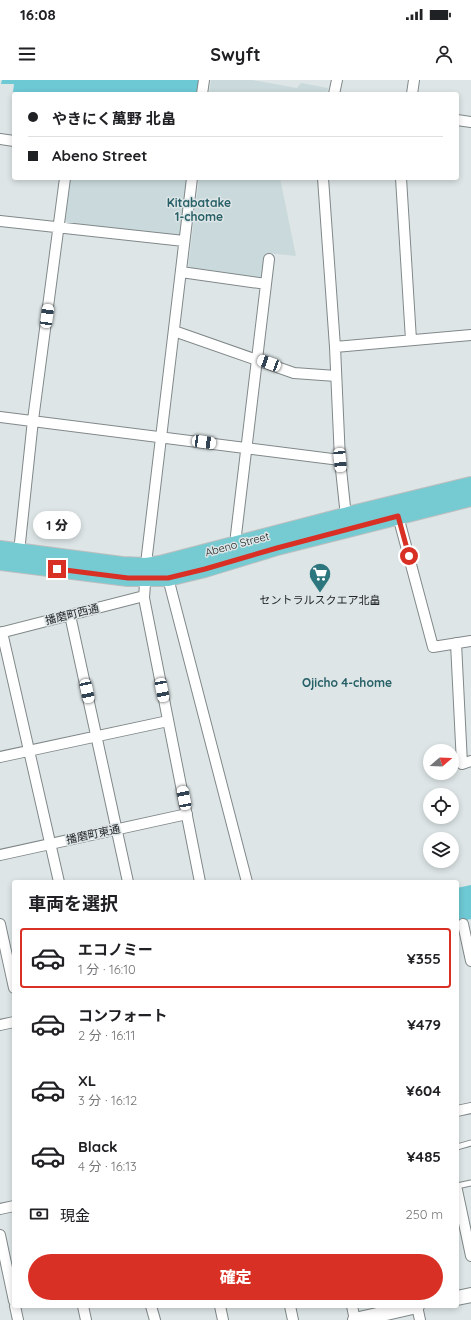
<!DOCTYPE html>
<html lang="ja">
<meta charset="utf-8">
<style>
:root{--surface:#fff;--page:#f6f6f6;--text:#202124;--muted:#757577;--line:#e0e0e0;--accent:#d93025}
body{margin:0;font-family:Quicksand,"Noto Sans JP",sans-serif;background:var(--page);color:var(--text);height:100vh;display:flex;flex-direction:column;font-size:15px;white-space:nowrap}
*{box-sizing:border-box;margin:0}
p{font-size:13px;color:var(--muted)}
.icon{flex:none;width:22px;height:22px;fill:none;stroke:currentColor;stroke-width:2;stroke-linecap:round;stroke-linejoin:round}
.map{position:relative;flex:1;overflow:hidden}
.details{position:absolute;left:12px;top:800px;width:447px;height:428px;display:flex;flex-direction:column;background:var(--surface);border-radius:4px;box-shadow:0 2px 6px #0003}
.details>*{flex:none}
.guide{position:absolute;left:12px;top:12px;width:447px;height:88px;border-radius:4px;box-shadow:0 2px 6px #0003;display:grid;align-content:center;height:88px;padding:0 16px;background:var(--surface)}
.needle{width:26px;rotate:71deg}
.fabs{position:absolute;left:423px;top:664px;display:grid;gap:8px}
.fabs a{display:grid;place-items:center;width:36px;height:36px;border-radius:50%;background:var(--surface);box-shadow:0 2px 6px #0003;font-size:20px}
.end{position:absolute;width:18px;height:18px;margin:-9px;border:5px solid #d93025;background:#fff;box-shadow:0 0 0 2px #fff}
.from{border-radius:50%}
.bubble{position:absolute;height:28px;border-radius:14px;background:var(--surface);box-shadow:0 2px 6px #0003;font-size:13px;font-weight:800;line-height:28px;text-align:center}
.car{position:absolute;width:12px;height:24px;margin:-12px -6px;border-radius:5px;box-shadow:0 0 3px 1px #0007;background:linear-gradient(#fff 24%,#345 0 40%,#fff 0 76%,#345 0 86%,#fff 0)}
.guide b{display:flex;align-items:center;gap:14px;height:38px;font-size:15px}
.guide b+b{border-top:1px solid var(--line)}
.guide i{width:10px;height:10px;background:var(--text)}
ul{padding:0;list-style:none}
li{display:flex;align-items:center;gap:12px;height:60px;margin:0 8px 6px;padding:0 8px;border:2px solid transparent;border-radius:4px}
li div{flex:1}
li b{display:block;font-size:15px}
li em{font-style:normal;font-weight:800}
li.active{border-color:var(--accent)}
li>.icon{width:36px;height:36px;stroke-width:1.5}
h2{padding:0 16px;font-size:18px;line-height:48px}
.pay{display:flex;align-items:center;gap:10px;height:44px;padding:0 16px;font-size:15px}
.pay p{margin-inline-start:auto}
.cta{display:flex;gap:8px;margin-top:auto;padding:8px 16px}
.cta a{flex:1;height:46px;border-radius:24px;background:var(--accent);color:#fff;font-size:16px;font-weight:800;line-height:46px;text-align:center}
.status{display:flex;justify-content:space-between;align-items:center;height:28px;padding:0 20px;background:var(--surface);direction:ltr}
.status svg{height:11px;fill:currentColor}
header{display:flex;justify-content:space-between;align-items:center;height:52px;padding:0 16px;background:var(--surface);font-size:18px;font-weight:800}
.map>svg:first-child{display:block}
.built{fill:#cadadc}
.green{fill:#6dc9d4}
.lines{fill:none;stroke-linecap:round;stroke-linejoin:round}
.lane-casing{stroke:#818889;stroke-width:7}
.street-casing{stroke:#818889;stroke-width:12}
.secondary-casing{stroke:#818889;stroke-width:16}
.primary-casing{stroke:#bdbebe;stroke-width:18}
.lane{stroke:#fff;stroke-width:5}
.street{stroke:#fff;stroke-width:10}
.secondary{stroke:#fff;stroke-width:14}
.primary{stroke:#76cbd3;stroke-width:16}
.route{stroke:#d93025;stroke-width:5}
.labels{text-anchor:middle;stroke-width:3;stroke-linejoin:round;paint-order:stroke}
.street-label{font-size:11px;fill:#242728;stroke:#dde5e6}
.poi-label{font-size:11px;fill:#242728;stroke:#dde5e6}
.neighbourhood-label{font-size:12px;font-weight:bold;fill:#276067;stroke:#dde5e6}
</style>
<div class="status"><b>16:08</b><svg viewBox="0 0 49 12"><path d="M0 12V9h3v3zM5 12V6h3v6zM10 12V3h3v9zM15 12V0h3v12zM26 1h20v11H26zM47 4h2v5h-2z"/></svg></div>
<header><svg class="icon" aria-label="menu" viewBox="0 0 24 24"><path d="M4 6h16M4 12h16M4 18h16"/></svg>Swyft<svg class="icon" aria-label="person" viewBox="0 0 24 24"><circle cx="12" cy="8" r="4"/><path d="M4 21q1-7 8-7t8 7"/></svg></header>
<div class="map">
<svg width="471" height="1240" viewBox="0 0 471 1240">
<rect width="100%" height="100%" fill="#dde5e6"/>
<path class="built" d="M 211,0 L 252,0 L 297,8 L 301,3 L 328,8 L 327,14 L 209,14 Z
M 70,98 L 188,98 L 181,154 L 177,157 L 68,143 L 64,140 Z
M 199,98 L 280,98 L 296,176 L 266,173 L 263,198 L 188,188 Z"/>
<path class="green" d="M 2,0 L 200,0 L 198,14 L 33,14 L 13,12 L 14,4 L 1,4 Z
M 471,805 L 471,839 L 457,842 L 457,808 Z"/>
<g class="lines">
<g class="lane-casing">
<path id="lane" d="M 457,1067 L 471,1063
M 457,1106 L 471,1103"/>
</g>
<g class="street-casing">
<path id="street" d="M 202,14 L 204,0
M 334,14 L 337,0
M 412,14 L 414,0
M 457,40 L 471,42
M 0,59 L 14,61
M 192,98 L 147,475 L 144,518 L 200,802
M 323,98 L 335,267 L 340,380 L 345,427 L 348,441
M 401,98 L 411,260
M 0,141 L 184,161
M 181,192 L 266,204
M 174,251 L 294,293 L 336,296
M 335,267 L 471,255
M 0,337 L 340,380
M 398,436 L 433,567 L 471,561
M 237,465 L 236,455 L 269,179
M 19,472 L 33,340 L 65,98
M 168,498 L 247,802
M 70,535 L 128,802
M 2,552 L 59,802
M 0,553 L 144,516
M 456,563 L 462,684 L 471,681
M 0,677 L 168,641
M 0,775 L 187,734
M 0,844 L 14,908
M 463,844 L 471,881
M 0,945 L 14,942
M 457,1031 L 471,1028
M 457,1110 L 471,1176
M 0,1129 L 14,1126
M 0,1155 L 14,1221
M 15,1226 L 18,1240
M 83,1226 L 86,1240
M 151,1226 L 155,1240
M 220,1226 L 223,1240
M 290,1226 L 293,1240
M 352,1226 L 355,1240
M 417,1226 L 420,1240"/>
</g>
<g class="secondary-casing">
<path id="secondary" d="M 457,1218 L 471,1215
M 355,1240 L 417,1226"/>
</g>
<g class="primary-casing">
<path id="primary" d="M 0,469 L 122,485 L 146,486 L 160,484 L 356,433 L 471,405
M 0,482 L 128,498 L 168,498 L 205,489 L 277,467 L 471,418"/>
</g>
<use href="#lane" class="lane"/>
<use href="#street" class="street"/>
<use href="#secondary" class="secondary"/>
<use href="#primary" class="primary"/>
</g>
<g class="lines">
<path class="route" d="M 57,489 L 128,498 L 168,498 L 205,489 L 277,468 L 398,436 L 409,476"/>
</g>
<defs>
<g id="supermarket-pin" transform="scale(1.15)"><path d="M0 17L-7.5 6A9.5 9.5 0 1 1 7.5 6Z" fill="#2e767e" stroke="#dde5e6"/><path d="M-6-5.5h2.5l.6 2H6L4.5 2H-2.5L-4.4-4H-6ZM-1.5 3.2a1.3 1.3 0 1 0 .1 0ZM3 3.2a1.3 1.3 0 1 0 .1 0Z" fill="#fff"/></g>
</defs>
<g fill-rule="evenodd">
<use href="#supermarket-pin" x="320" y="494"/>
</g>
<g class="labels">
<g class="street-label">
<text transform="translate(237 464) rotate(-15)" y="4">Abeno Street</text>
<text transform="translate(72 534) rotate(-14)" y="4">播磨町西通</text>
<text transform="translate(93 754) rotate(-12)" y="4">播磨町東通</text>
</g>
<g class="poi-label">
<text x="320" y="524">セントラルスクエア北畠</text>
</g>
<g class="neighbourhood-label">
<text x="199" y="127">Kitabatake<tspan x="199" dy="14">1-chome</tspan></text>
<text x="347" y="607">Ojicho 4-chome</text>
</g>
</g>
</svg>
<div class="fabs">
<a><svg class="needle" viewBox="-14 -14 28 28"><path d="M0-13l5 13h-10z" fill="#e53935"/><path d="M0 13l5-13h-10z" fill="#757577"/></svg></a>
<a><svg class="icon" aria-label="locate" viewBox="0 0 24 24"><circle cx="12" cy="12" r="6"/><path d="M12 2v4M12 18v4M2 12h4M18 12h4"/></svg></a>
<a><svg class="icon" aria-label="layers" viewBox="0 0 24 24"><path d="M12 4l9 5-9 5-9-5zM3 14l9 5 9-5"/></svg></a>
</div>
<i class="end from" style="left:409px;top:476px"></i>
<i class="end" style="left:57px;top:489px"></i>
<div class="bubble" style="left:33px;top:431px;width:48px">1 分</div>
<i class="car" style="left:47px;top:236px;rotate:8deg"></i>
<i class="car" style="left:269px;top:283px;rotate:290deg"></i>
<i class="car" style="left:204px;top:362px;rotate:98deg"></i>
<i class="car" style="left:340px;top:380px;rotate:175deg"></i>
<i class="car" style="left:162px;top:610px;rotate:169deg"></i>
<i class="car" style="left:87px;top:611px;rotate:168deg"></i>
<i class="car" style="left:184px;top:718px;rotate:349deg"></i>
<div class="guide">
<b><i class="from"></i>やきにく萬野 北畠</b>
<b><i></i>Abeno Street</b>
</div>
<section class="details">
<h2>車両を選択</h2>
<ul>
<li class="active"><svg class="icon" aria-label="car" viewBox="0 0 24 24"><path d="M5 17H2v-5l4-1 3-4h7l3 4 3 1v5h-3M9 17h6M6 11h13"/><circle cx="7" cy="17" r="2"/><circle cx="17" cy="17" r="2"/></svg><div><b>エコノミー</b><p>1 分 · 16:10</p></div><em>¥355</em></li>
<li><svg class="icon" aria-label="car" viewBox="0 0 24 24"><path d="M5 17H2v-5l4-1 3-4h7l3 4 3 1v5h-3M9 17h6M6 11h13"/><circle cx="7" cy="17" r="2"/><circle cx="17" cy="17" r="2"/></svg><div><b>コンフォート</b><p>2 分 · 16:11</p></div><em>¥479</em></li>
<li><svg class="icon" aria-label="car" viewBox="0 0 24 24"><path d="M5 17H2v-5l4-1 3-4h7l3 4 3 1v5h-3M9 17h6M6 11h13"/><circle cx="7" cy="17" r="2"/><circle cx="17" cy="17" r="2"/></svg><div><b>XL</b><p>3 分 · 16:12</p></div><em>¥604</em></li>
<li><svg class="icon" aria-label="car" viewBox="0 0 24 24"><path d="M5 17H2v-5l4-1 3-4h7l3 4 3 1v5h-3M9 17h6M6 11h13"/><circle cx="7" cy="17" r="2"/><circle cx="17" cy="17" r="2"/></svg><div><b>Black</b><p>4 分 · 16:13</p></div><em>¥485</em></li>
</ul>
<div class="pay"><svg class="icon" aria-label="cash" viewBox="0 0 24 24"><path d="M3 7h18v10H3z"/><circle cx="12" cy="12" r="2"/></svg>現金<p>250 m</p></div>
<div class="cta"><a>確定</a></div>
</section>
</div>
